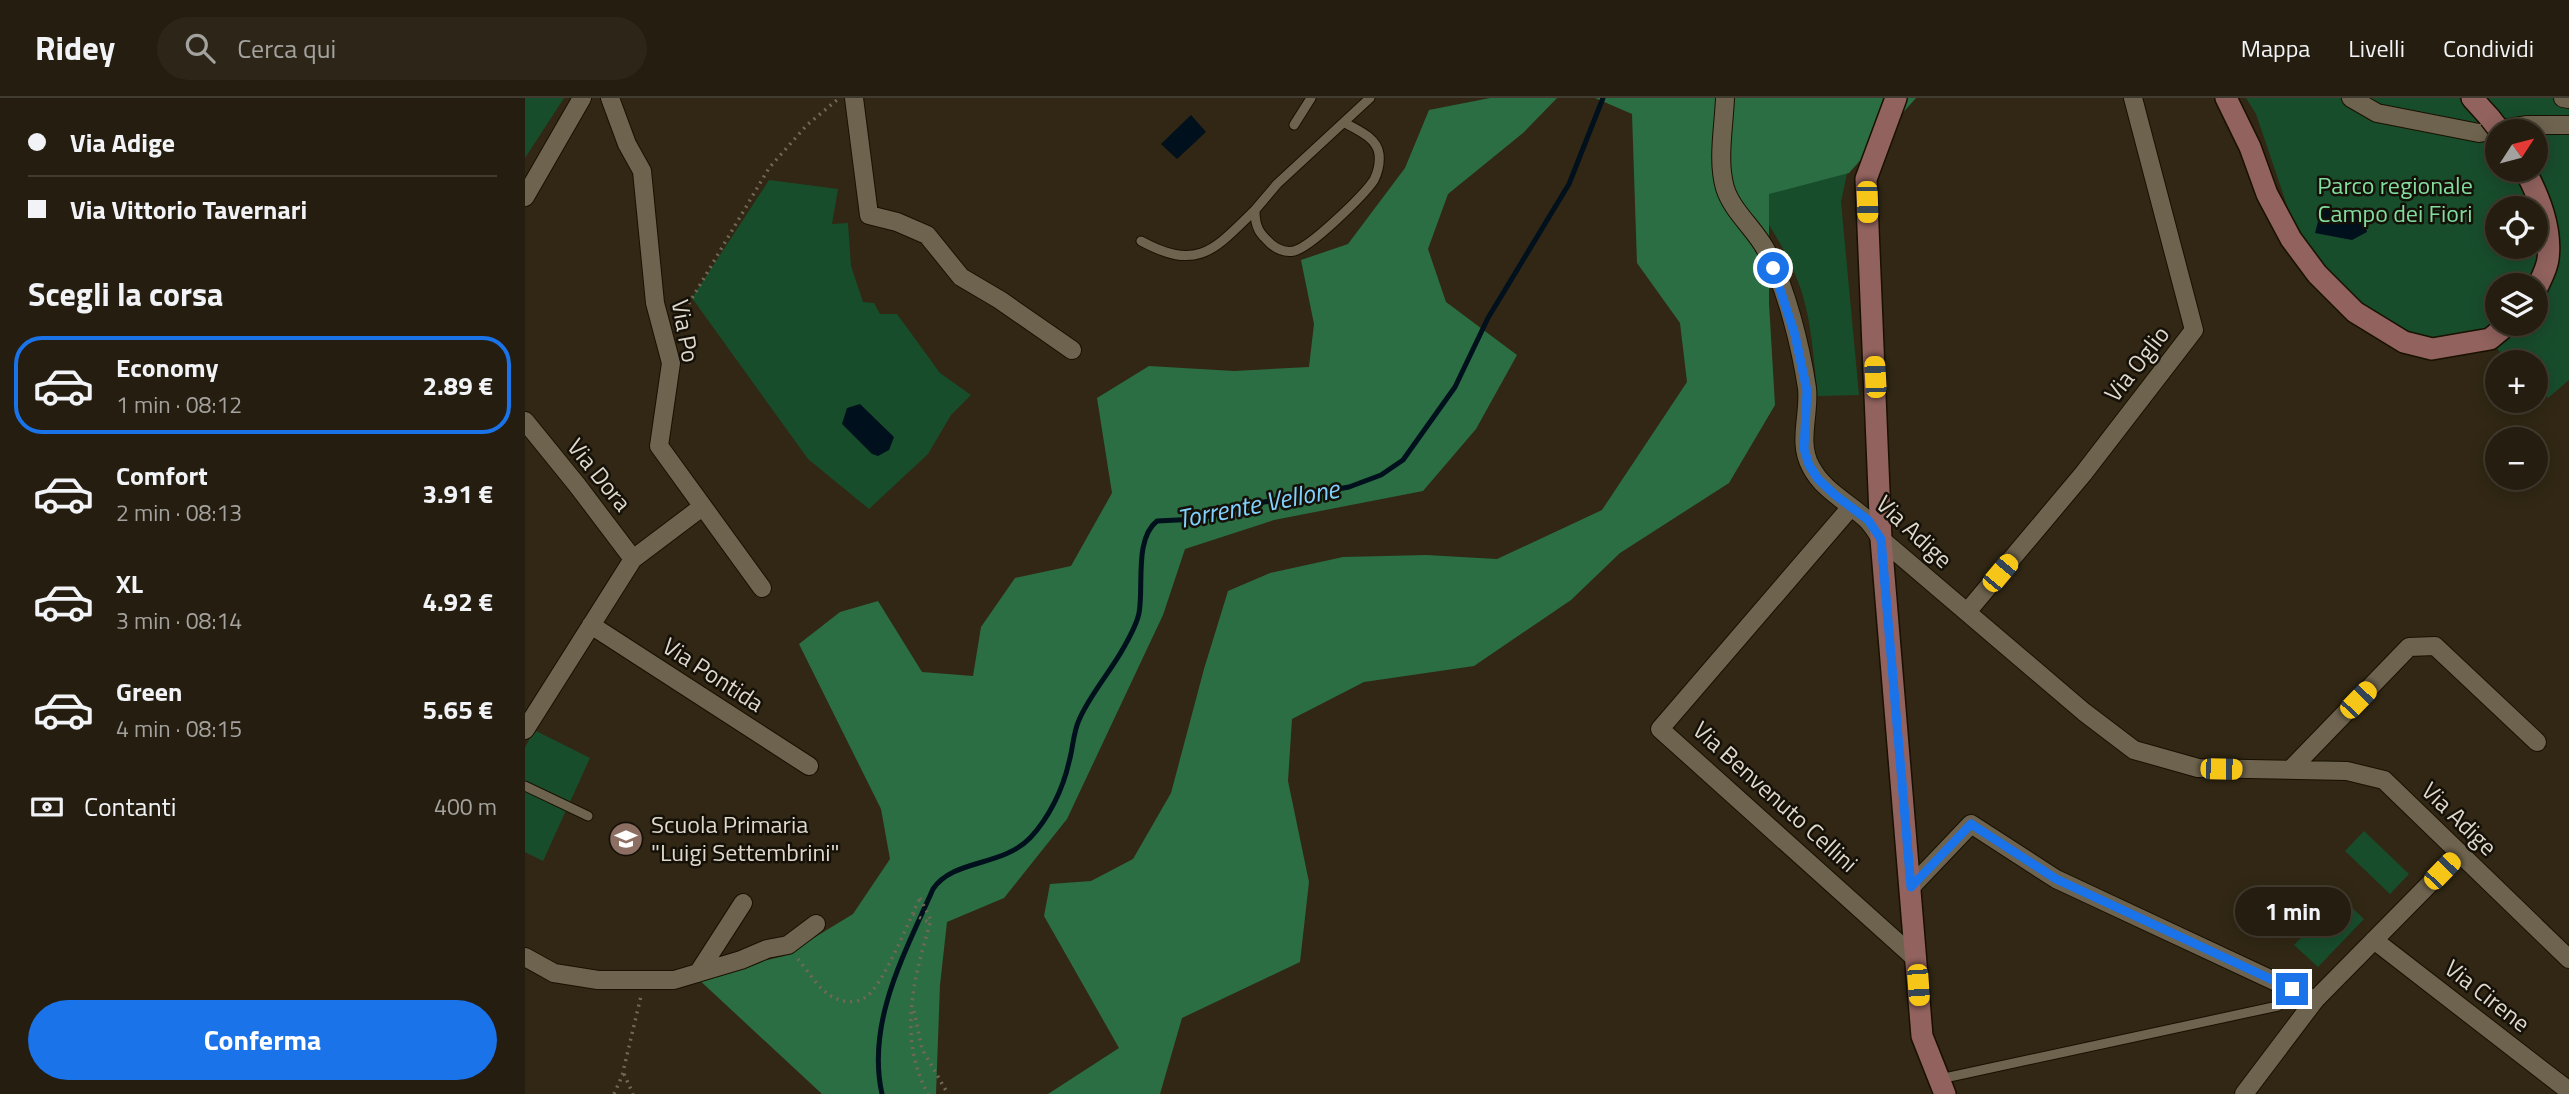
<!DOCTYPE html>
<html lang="it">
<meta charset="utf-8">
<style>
:root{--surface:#251d0f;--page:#2d2618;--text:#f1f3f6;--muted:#a3a29e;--line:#423b2f;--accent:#1a73e8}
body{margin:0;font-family:"Titillium Web",sans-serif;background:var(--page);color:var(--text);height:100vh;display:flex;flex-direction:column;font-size:26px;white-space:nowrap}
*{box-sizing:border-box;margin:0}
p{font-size:23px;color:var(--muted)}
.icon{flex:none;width:38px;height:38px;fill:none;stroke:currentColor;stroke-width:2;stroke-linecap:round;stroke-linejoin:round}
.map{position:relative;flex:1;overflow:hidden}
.panel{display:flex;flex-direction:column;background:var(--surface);width:525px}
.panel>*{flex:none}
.top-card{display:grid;align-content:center;height:154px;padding:0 28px;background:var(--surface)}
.needle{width:46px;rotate:54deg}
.controls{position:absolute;left:1960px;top:21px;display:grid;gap:14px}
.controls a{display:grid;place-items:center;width:63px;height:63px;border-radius:50%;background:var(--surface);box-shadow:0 4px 18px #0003,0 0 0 2px var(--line);font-size:35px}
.end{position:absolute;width:32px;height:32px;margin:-16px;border:9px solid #1a73e8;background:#fff;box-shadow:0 0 0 4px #fff}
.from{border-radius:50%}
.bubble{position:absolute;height:49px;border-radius:24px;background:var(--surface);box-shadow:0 4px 18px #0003,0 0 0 2px var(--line);font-size:23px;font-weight:700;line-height:49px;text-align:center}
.car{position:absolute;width:21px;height:42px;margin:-21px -10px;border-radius:9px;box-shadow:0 0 5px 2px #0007;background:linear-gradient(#f5c518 24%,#345 0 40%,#f5c518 0 76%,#345 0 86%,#f5c518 0)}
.top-card b{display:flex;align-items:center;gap:24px;height:66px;font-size:26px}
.top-card b+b{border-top:2px solid var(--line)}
.top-card i{width:18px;height:18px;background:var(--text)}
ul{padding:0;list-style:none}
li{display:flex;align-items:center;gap:21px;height:98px;margin:0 14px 10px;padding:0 14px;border:4px solid transparent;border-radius:28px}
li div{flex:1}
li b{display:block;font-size:26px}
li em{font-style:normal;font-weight:700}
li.active{border-color:var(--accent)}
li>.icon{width:63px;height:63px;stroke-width:1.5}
h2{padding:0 28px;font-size:32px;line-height:84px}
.pay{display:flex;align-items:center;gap:18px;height:77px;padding:0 28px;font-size:26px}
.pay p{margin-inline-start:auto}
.button{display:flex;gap:14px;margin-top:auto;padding:14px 28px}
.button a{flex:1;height:80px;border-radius:42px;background:var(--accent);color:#fff;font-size:28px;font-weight:700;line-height:80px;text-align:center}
header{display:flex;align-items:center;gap:42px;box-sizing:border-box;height:98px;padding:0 35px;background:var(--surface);border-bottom:2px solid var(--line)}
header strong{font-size:33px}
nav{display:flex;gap:38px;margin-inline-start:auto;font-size:24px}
.search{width:490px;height:63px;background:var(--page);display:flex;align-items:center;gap:18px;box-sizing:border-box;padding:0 24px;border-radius:38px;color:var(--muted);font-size:26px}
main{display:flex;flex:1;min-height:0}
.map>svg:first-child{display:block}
.green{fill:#184d2c;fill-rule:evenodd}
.forest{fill:#2b6e43}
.water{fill:#00101c}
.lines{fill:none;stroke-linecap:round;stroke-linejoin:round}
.stream{stroke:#00101c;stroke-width:5}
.lane-casing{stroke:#191001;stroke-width:11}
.street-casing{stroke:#191001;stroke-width:20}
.secondary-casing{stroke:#191001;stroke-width:24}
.path{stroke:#716858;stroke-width:3.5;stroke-dasharray:2 5;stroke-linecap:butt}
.lane{stroke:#6e634e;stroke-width:9}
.street{stroke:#6e634e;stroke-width:18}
.secondary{stroke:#91625e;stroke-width:21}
.secondary-bridge-casing{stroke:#191001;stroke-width:24;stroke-linecap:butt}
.secondary-bridge{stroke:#91625e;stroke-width:21}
.route{stroke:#1a73e8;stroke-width:9}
.labels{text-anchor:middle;stroke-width:5;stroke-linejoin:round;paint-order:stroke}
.park-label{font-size:24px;fill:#82de9f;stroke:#151109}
.street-label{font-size:24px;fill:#dfd8cc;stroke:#151109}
.poi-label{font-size:24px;fill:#dfd8cc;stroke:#151109;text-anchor:start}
.water-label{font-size:26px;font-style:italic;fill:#81d1fe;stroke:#151109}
</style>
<header>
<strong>Ridey</strong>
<div class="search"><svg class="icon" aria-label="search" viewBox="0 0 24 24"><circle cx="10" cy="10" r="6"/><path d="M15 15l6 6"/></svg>Cerca qui</div>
<nav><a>Mappa</a><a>Livelli</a><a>Condividi</a></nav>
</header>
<main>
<section class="panel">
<div class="top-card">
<b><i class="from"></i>Via Adige</b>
<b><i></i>Via Vittorio Tavernari</b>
</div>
<h2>Scegli la corsa</h2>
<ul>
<li class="active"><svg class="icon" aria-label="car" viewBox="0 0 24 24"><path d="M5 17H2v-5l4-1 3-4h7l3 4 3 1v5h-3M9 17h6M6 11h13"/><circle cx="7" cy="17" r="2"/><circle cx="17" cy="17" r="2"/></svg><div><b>Economy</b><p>1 min · 08:12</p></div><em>2.89 €</em></li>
<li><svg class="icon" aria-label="car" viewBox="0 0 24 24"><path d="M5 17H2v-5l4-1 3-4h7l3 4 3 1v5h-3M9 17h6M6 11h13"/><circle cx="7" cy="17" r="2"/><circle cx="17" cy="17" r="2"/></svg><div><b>Comfort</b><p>2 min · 08:13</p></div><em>3.91 €</em></li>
<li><svg class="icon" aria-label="car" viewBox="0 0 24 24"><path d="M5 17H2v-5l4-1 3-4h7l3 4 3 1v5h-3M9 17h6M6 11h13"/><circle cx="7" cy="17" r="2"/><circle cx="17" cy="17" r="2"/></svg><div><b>XL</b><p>3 min · 08:14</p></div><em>4.92 €</em></li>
<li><svg class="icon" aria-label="car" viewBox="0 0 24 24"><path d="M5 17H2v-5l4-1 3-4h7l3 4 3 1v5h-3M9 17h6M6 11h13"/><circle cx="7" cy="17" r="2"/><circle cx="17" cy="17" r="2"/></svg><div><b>Green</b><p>4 min · 08:15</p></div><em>5.65 €</em></li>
</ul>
<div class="pay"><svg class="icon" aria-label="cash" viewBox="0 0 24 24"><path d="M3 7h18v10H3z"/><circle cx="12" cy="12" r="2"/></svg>Contanti<p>400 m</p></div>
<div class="button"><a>Conferma</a></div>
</section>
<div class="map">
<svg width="2044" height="996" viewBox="0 0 2044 996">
<rect width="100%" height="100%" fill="#312714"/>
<path class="green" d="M 0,0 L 39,0 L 0,60 Z
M 1721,0 L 2044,0 L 2044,282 L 2023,300 L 2011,289 L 2011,264 L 1984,264 L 1957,234 L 1914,241 L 1883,236 L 1850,220 L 1786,160 L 1768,125 L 1731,16 ZM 1972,33 L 2011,33 L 2011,72 L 1972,72 ZM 1972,110 L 2011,110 L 2011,149 L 1972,149 ZM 1972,187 L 2011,187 L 2011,226 L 1972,226 Z
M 1329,43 L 1316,104 L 1334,297 L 1293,298 C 1288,260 1287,217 1272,181 C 1261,152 1244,127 1228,101 Z
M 244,82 L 313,91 L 307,126 L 323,125 L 326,168 L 338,204 L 349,205 L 355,216 L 372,216 L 415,275 L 446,297 L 426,317 L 403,356 L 344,411 L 283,361 L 167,200 Z
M 9,632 L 65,660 L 18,763 L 0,754 L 0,650 Z
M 1839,733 L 1884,776 L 1865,796 L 1820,753 Z
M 1816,799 L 1839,821 L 1793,869 L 1769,847 Z"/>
<path class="forest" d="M 965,0 L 1032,0 L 998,35 L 923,96 L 903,151 L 921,204 L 992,257 L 951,331 L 898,393 L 749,422 L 660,451 L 638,517 L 542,721 L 479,800 L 422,824 L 415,887 L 411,996 L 297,996 L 171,879 L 259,858 L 328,816 L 365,761 L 356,711 L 274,546 L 315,514 L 353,503 L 397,574 L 448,578 L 456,529 L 490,480 L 546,468 L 587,395 L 572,300 L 624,268 L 709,273 L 784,269 L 789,226 L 776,162 L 823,146 L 880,70 L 904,12 Z
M 1070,0 L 1391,0 L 1324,75 L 1244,96 L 1244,205 L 1250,307 L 1204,385 L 1095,455 L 1046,502 L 949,568 L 839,584 L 767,621 L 763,683 L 784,784 L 775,864 L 657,920 L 635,996 L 523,996 L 594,950 L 519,818 L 525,786 L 566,783 L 608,761 L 646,695 L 679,571 L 703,493 L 745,475 L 818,459 L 901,457 L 972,461 L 1077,412 L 1162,284 L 1155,225 L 1112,165 L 1107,16 Z"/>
<path class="water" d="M 666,17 L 681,34 L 652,61 L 636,46 Z
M 1797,108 L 1823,116 L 1835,113 L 1842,134 L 1827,142 L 1790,135 Z
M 335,306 L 369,339 L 364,352 L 353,358 L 347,356 L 317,326 L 322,310 Z"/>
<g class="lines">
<path class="stream" d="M 357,996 C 341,924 380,855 408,791 C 428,761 477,769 505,740 C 524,720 538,691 544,664 C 548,651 548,635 554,622 C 564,598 586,573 599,549 C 604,540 612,526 614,515 C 619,489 609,441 632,423 L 673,421 L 728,406 L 824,389 L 856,377 L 878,362 L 930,289 L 963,220 L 1044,86 L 1078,0"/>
<g class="lane-casing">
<path id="lane" d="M 820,25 C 833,32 852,40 854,56 C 855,65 853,74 849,82 C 839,97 786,149 769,153 C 758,155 748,149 741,141 C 732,133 730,124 730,112 L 752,86 L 845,0
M 769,27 L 786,0
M 616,143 C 673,174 689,152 730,112
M 0,688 L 63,718
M 1415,981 L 1753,908"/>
</g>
<g class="street-casing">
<path id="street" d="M 85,0 L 102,46 L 117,73 L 130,205 L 146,265 L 134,348 L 237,490
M 329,0 L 344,117 L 372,124 L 402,137 L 436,179 L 475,202 L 547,252
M 1200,0 C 1199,28 1192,63 1200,90 C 1207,113 1230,131 1241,152 C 1261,188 1276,250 1282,290 C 1285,316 1272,345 1286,369 C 1298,392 1321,403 1340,420 C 1347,426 1351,434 1356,441 L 1559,614 L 1609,652 L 1673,670 L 1822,673 L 1859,682 L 2044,861
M 1826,0 L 1852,15 L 1954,35 L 2001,27 L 2044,27
M 2038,0 L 2044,1
M 0,99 L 57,0
M 0,323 L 52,387 L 108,461
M 1326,409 L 1135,631 L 1391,861
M 1442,514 L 1558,376 L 1669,232 L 1608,0
M 66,527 L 284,668
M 0,632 L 108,461 L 177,409
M 1765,672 L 1884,549 L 1910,548 L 2012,644
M 1386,789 L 1446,726 L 1531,781 L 1790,902
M 1849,842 L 2044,993
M 0,859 L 29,875 L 73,882 L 149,882 L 216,862 L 242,851 L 263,847 L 291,826
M 173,875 L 218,805
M 1719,996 L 1790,902 L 1934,756"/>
</g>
<g class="secondary-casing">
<path id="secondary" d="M 1371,0 L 1341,81 L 1356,441 L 1397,938 L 1420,996
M 1701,0 L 1725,49 L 1742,96 L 1766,141 L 1792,176 L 1830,214 L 1879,244 L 1907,251 L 1965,241 L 1983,226
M 1947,0 L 1965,20
M 2000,72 C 2014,99 2027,130 2023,161 C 2022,171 2015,183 2011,192"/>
</g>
<path class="path" d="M 153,224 L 244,70 L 282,27 L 312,2
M 395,800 L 406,822 C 389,880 372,939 403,996
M 388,816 L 405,825
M 273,861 C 283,873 295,894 310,900 C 320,905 332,905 341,899 C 359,886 384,822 395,800
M 389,913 L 397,951 L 423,996
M 99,976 L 108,996
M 89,996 L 97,978 L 116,898"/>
<use href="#lane" class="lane"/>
<use href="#street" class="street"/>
<use href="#secondary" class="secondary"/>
<g class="secondary-bridge-casing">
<path id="secondary-bridge" d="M 1965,20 L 1975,33"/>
</g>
<use href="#secondary-bridge" class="secondary-bridge"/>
</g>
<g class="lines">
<path class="route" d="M 1248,170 L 1270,237 L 1282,293 L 1279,351 L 1284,367 L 1293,381 L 1310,397 L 1343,422 L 1356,441 L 1386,789 L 1446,726 L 1531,781 L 1767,891"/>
</g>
<defs>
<g id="school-disc" transform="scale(1.75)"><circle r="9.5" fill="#8d6e63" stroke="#151109"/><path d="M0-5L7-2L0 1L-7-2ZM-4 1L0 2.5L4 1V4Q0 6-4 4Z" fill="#fff"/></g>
</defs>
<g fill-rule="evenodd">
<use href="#school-disc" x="101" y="741"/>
</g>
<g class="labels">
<g class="park-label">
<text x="1870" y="96">Parco regionale<tspan x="1870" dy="28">Campo dei Fiori</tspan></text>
</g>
<g class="street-label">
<text transform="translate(160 233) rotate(80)" y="8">Via Po</text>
<text transform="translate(1612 266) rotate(-52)" y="8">Via Oglio</text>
<text transform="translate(74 377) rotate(51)" y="8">Via Dora</text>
<text transform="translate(1389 434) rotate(43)" y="8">Via Adige</text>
<text transform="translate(188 577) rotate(33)" y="8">Via Pontida</text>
<text transform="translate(1250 699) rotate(42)" y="8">Via Benvenuto Cellini</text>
<text transform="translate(1934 721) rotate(44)" y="8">Via Adige</text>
<text transform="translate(1962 898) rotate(38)" y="8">Via Cirene</text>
</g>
<g class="poi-label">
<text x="126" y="735">Scuola Primaria<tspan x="126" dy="28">"Luigi Settembrini"</tspan></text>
</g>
<g class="water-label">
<text transform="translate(733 406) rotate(-11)" y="9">Torrente Vellone</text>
</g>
</g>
</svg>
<div class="controls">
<a><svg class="needle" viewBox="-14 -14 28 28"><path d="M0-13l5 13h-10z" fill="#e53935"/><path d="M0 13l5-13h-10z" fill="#a3a29e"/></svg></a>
<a><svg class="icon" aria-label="locate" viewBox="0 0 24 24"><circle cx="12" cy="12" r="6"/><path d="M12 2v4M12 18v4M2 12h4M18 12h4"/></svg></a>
<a><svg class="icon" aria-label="layers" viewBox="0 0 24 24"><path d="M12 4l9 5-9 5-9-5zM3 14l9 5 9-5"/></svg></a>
<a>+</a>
<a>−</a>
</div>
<i class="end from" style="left:1248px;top:170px"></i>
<i class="end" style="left:1767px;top:891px"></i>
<div class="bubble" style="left:1710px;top:789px;width:116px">1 min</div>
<i class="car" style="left:1342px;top:104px;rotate:178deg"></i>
<i class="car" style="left:1350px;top:279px;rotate:357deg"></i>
<i class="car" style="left:1475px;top:475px;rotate:40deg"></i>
<i class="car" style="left:1833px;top:602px;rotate:44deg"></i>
<i class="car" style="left:1696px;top:671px;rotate:91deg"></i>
<i class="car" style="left:1917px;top:773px;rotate:44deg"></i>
<i class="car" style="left:1393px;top:887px;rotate:176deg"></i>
</div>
</main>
